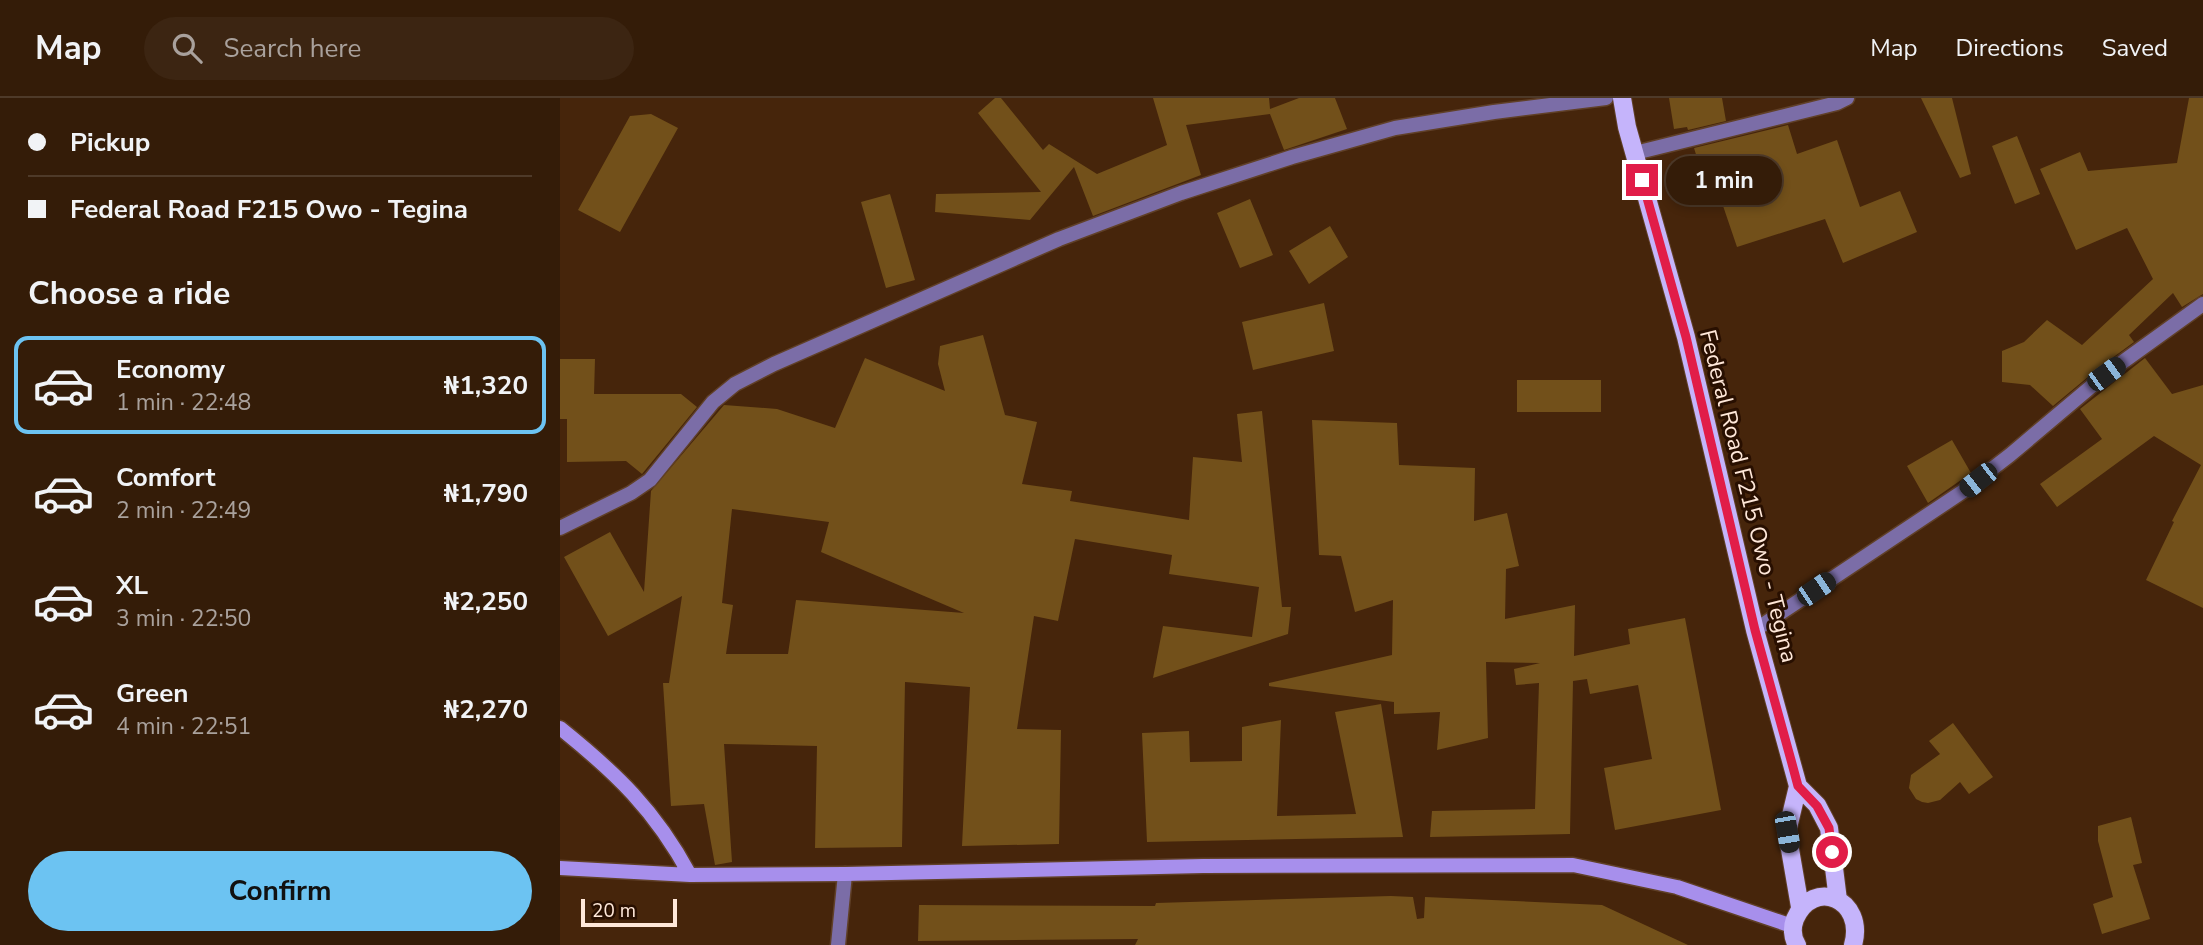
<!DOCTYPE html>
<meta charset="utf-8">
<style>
:root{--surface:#341c08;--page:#3c2512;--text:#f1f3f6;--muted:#a9a19c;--line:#4e3a29;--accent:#6cc3f2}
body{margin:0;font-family:"Nunito Sans",sans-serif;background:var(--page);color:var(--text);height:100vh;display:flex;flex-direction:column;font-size:26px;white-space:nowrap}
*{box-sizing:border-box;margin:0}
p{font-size:23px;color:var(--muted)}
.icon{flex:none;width:38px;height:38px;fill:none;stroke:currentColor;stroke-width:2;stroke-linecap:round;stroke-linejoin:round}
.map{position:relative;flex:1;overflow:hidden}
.drawer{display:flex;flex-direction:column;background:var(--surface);width:560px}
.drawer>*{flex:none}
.guide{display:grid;align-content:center;height:154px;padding:0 28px;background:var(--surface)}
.scale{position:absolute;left:21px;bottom:18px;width:96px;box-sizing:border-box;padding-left:7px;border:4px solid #ffe8d9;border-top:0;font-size:19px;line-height:24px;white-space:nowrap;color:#ffe8d9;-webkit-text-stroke:5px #280f00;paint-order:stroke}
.end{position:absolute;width:32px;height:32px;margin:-16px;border:9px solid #e11d48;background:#fff;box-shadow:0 0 0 4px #fff}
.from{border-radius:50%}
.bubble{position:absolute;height:49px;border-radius:24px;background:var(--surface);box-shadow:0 4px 10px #0003,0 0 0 2px var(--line);font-size:23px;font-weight:700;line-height:49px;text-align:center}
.car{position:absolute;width:21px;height:42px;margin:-21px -10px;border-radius:9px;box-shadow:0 0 5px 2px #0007;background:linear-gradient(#222 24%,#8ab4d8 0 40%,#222 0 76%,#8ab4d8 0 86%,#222 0)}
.guide b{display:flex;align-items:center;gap:24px;height:66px;font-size:26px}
.guide b+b{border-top:2px solid var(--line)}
.guide i{width:18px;height:18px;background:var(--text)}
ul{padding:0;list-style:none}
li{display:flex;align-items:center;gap:21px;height:98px;margin:0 14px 10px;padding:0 14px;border:4px solid transparent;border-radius:14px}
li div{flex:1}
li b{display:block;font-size:26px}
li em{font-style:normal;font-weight:700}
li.on{border-color:var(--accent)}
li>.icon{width:63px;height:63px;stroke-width:1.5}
h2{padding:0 28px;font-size:32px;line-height:84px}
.button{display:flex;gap:14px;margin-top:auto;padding:14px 28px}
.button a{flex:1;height:80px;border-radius:42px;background:var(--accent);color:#111;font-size:28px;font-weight:700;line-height:80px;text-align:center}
header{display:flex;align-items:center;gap:42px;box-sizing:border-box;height:98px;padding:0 35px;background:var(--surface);border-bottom:2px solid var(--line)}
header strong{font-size:33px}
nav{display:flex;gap:38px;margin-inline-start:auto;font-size:24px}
.search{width:490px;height:63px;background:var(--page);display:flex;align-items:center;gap:18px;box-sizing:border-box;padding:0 24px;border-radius:38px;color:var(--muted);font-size:26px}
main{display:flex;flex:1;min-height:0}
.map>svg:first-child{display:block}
.building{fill:#72501a;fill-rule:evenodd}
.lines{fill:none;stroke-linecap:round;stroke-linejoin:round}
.street-casing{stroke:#604028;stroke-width:17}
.secondary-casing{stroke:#604028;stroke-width:17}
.primary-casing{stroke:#604028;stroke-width:20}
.street{stroke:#7b6da7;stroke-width:14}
.secondary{stroke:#a78fec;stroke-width:14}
.primary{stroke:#c5b4fb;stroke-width:18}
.route{stroke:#e11d48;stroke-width:9}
.labels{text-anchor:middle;stroke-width:6;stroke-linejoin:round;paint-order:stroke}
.street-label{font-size:23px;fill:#ffe8d9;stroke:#280f00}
</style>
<header>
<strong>Map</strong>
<div class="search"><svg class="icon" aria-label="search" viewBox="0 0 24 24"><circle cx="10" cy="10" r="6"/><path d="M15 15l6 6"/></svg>Search here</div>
<nav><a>Map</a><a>Directions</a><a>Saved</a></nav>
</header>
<main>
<section class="drawer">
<div class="guide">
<b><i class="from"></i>Pickup</b>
<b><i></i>Federal Road F215 Owo - Tegina</b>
</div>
<h2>Choose a ride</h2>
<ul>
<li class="on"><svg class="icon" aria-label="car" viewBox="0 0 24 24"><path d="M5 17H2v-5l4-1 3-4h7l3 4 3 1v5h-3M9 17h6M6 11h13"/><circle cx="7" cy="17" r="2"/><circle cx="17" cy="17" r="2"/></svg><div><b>Economy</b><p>1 min · 22:48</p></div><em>₦1,320</em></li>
<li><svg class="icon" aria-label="car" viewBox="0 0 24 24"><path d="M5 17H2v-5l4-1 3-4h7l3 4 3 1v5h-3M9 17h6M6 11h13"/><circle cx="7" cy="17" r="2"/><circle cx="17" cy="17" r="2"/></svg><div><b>Comfort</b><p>2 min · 22:49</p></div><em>₦1,790</em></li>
<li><svg class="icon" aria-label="car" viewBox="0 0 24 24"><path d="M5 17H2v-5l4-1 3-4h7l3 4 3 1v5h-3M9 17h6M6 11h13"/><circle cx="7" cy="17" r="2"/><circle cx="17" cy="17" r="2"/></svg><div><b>XL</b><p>3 min · 22:50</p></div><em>₦2,250</em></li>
<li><svg class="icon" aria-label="car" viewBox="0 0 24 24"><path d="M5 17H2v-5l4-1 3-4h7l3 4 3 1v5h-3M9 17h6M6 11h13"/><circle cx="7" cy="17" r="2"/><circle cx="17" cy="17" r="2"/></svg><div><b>Green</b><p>4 min · 22:51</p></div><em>₦2,270</em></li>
</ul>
<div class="button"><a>Confirm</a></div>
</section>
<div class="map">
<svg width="1643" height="847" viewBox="0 0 1643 847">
<rect width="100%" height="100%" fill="#46250b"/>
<path class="building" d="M 435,0 L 441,0 L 483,52 L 489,46 L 537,76 L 607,47 L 593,0 L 709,0 L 710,11 L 739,0 L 775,0 L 787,31 L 724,52 L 710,16 L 626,27 L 641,77 L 533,118 L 514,69 L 470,122 L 375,114 L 376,96 L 481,94 L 418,15 Z
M 1109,0 L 1162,0 L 1166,23 L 1128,32 L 1127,29 L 1114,31 Z
M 1361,0 L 1392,0 L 1411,76 L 1400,80 Z
M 1629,0 L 1643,0 L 1643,196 L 1622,209 L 1613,195 L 1569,237 L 1574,244 L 1540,269 L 1493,308 L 1470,287 L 1442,284 L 1442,253 L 1464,244 L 1487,222 L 1522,247 L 1593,181 L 1567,130 L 1516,152 L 1480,71 L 1520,54 L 1528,73 L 1617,65 Z
M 91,16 L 118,30 L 60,134 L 18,112 L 70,18 Z
M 1228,27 L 1237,56 L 1277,42 L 1300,109 L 1340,93 L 1357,134 L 1283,165 L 1265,121 L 1177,149 L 1160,99 L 1143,105 L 1136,81 L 1143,79 L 1134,50 Z
M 1457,38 L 1480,96 L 1455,106 L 1432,48 Z
M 330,96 L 355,182 L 326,190 L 301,104 Z
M 690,101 L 713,157 L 680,170 L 657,115 Z
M 770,128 L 788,159 L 749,186 L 729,153 Z
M 764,205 L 774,253 L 693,272 L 682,224 Z
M 423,237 L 445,317 L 477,324 L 462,386 L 512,393 L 510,403 L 629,422 L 633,359 L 682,364 L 677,316 L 702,313 L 722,509 L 731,509 L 728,536 L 593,580 L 603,528 L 692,539 L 699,489 L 609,476 L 612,457 L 515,441 L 498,523 L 474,518 L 457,631 L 501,632 L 499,746 L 402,748 L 410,589 L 345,584 L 342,749 L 255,750 L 257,648 L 164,646 L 172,764 L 155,767 L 144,706 L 111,708 L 103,585 L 109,585 L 122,498 L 48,538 L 4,459 L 50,434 L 84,494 L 91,393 L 164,307 L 217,311 L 275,330 L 305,260 L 385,293 L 378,266 L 380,248 ZM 172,411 L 269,424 L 261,454 L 404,515 L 236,502 L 228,556 L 166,556 L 173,507 L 162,505 Z
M 1585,260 L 1612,296 L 1643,287 L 1643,510 L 1586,482 L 1614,424 L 1612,423 L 1641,367 L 1594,338 L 1497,409 L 1480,386 L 1542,341 L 1520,311 Z
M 0,261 L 35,261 L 34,296 L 121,296 L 137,309 L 82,376 L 66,363 L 7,364 L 7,321 L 0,321 Z
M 957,282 L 1041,282 L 1041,314 L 957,314 Z
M 752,322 L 837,325 L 839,367 L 915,370 L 914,423 L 947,415 L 959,468 L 946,471 L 945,521 L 1015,507 L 1014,558 L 1070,546 L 1068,531 L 1125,520 L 1161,712 L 1055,732 L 1044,670 L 1092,661 L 1078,587 L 1030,596 L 1027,581 L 1013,583 L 1010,736 L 870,739 L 872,713 L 975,711 L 979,585 L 956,587 L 954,571 L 980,565 L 926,564 L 928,640 L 877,652 L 880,614 L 834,616 L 834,604 L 709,588 L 709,585 L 832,557 L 833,502 L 795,514 L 781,458 L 759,457 Z
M 1392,342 L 1411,375 L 1368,405 L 1347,368 Z
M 821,606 L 843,739 L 587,744 L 582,635 L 629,633 L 630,664 L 682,663 L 682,629 L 721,622 L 717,718 L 796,716 L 775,614 Z
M 1393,625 L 1433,679 L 1409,696 L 1400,684 L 1380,702 L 1368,705 L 1362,704 L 1356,701 L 1349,690 L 1351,677 L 1380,656 L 1369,643 Z
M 1571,719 L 1582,765 L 1573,767 L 1590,821 L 1542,836 L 1533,806 L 1553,799 L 1538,743 L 1538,728 Z
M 831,798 L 853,799 L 857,821 L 864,820 L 865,799 L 1042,807 L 1128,847 L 575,847 L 578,841 L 358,843 L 359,807 L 595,808 L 596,805 Z"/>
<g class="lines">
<g class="street-casing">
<path id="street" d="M 1075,55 L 1277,5 L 1287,0
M 0,430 L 71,395 L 90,382 L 153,304 L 175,286 L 214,266 L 499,141 L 621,95 L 732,59 L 835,30 L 934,14 L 1046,0
M 1195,532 L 1402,394 L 1450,357 L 1546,276 L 1643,206
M 278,847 L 285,776"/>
</g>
<g class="secondary-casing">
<path id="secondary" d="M 0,630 C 56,675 95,712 130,777
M 0,770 L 130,777 L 285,776 L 643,768 L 1013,767 L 1117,789 L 1232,828"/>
</g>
<g class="primary-casing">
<path id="primary" d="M 1062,0 L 1067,29 L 1126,239 L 1195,532 L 1238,688 L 1227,734 L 1240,809
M 1238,688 L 1257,707 L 1269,730 L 1278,802
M 1237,847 C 1232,839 1232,829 1235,821 C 1253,779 1306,801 1293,847"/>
</g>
<use href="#street" class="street"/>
<use href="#secondary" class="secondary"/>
<use href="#primary" class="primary"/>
</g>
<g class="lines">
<path class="route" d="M 1082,82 L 1126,239 L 1195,532 L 1231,662 L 1238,688 L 1257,708 L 1269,730 L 1272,754"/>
</g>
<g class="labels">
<g class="street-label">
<text transform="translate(1189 398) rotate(76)" y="8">Federal Road F215 Owo - Tegina</text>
</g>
</g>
</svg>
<div class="scale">20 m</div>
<i class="end from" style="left:1272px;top:754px"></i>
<i class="end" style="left:1082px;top:82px"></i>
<div class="bubble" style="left:1106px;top:58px;width:116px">1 min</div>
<i class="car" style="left:1546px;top:276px;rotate:54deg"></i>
<i class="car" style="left:1418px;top:382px;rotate:232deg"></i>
<i class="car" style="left:1256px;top:491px;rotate:56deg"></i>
<i class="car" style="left:1227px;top:734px;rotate:170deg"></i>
</div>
</main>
